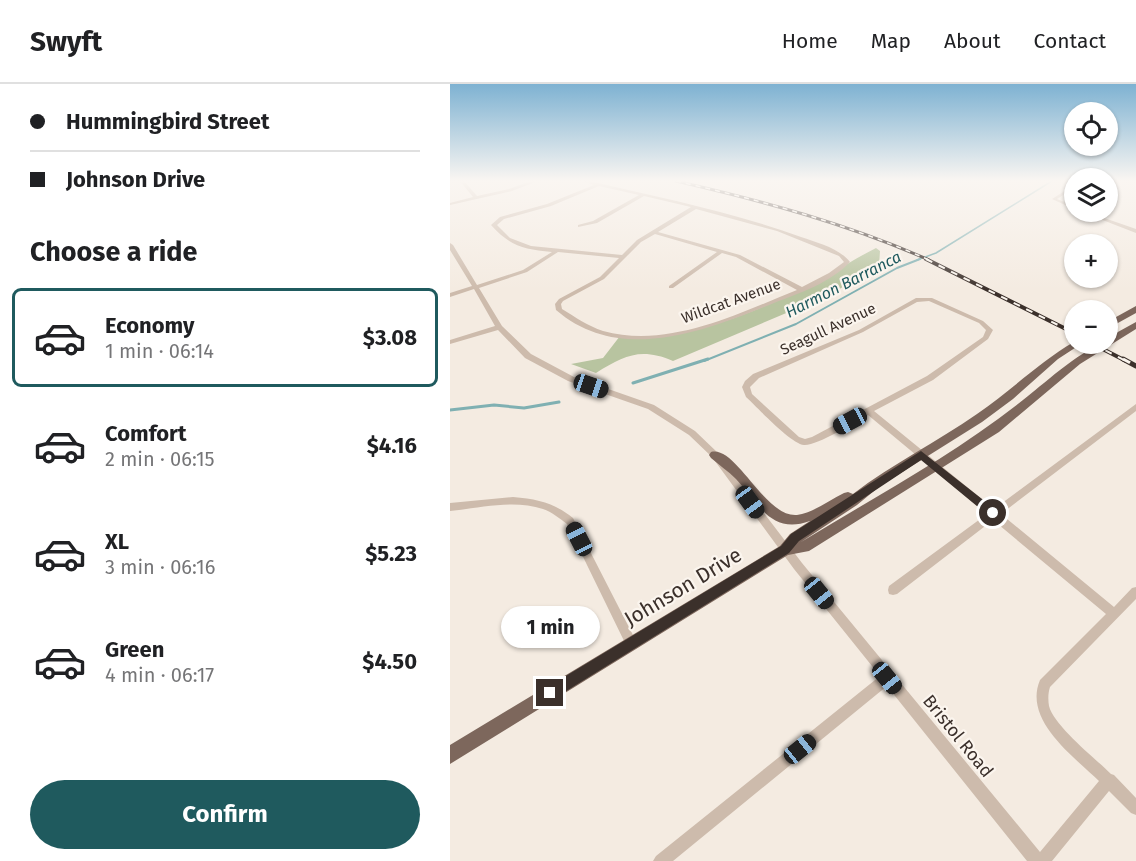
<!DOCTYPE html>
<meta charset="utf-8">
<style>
:root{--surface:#fff;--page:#f6f6f6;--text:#202124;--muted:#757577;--line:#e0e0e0;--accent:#1f5a5e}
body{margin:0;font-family:"Fira Sans",sans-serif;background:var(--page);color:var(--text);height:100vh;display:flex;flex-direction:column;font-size:22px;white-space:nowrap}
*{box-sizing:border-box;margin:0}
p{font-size:20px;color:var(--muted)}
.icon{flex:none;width:33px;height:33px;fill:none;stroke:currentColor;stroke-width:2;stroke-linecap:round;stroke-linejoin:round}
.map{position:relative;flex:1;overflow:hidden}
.side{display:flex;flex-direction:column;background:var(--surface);width:450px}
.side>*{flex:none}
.banner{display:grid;align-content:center;height:132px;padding:0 30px;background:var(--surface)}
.fabs{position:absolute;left:614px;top:18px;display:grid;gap:12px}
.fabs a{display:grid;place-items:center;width:54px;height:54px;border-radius:50%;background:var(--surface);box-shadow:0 2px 4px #0004;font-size:30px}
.end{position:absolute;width:27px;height:27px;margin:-14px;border:8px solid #3b302b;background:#fff;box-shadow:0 0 0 3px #fff}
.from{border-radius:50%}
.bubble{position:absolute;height:42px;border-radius:21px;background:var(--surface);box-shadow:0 2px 4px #0004;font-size:20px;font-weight:700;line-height:42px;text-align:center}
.car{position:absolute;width:18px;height:36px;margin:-18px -9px;border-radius:8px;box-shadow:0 0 4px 2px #0007;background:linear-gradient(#222 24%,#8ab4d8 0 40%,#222 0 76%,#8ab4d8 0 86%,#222 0)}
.banner b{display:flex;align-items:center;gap:21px;height:57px;font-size:22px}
.banner b+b{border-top:2px solid var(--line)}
.banner i{width:15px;height:15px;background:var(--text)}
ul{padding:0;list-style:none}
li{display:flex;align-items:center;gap:18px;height:99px;margin:0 12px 9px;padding:0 18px;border:3px solid transparent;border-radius:9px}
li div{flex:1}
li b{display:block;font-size:22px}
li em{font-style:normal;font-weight:700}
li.selected{border-color:var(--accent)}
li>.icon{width:54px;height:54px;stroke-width:1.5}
h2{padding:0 30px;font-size:27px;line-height:72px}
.primary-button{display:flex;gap:12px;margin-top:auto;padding:12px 30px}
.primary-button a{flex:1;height:69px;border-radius:36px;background:var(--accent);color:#fff;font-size:24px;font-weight:700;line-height:69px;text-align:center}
header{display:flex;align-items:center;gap:36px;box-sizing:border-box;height:84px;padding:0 30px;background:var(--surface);border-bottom:2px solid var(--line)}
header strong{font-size:28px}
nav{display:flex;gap:33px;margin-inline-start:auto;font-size:21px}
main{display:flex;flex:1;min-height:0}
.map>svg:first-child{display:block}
.green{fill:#b8c4a0}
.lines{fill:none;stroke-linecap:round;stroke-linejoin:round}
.stream-far2{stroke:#7fb0b2;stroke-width:1.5}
.stream-far1{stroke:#7fb0b2;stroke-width:2}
.stream{stroke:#7fb0b2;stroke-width:3}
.minor{fill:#cdbbac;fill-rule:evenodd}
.major{fill:#7d675c;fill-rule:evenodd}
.rail-far2-casing{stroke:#3b302b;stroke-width:3}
.rail-far1-casing{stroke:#3b302b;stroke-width:4}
.rail-casing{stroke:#3b302b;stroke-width:5}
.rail-far2{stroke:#fbf5ee;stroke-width:1.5;stroke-dasharray:5;stroke-linecap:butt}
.rail-far1{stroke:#fbf5ee;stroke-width:2;stroke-dasharray:7;stroke-linecap:butt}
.rail{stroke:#fbf5ee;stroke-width:3;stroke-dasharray:8;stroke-linecap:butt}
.route{fill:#3b302b}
.labels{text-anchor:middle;stroke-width:4.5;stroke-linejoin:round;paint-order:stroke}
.far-street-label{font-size:15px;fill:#3b302b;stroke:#fbf5ee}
.far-water-label{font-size:16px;font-style:italic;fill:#1f5a5e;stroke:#fbf5ee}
.street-label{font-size:18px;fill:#3b302b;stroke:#fbf5ee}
.near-street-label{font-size:21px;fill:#3b302b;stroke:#fbf5ee}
</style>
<header>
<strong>Swyft</strong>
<nav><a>Home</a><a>Map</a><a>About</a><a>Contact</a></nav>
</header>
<main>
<section class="side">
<div class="banner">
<b><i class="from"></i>Hummingbird Street</b>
<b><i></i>Johnson Drive</b>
</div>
<h2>Choose a ride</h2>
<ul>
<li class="selected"><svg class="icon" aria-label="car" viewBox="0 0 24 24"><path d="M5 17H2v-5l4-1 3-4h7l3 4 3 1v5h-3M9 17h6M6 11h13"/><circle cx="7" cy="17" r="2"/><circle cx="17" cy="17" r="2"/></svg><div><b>Economy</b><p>1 min · 06:14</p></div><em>$3.08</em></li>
<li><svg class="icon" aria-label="car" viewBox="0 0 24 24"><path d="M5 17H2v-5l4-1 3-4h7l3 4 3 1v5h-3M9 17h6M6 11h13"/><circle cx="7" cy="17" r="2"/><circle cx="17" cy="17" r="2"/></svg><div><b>Comfort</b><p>2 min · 06:15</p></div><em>$4.16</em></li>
<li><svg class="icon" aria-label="car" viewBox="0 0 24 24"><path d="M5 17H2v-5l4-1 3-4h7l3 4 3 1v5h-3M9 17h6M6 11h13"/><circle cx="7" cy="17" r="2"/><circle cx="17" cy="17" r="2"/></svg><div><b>XL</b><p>3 min · 06:16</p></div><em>$5.23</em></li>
<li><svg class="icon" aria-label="car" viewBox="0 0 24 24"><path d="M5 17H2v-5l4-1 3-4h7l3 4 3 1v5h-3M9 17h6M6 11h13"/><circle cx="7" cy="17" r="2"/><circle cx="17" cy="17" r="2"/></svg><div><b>Green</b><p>4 min · 06:17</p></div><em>$4.50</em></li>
</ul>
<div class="primary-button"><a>Confirm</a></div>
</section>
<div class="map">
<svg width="686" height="777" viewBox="0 0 686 777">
<rect width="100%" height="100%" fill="#f4ebe1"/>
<path class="green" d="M 426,164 L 430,167 L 429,182 L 379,211 L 223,277 C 190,263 174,272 146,289 L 121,280 L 153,274 L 170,252 C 232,258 295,232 350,206 C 376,194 400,177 426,164 Z"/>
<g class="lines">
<path class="stream-far2" d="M 467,176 L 486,169 L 602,97"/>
<path class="stream-far1" d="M 254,277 L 346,240 L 447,184 L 470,175"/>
<path class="stream" d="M 183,299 L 258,275
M 0,326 L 44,321 L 74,324 L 109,318"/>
<path class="minor" d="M 10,97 L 14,97 L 27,112 L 59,105 L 81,97 L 88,97 L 62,107 L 0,121 L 0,119 L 23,113 Z
M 132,97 L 140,97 C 211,114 283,128 351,153 C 368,159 389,164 400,178 C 380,199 350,209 324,219 C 255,247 170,281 106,226 L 105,220 L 109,215 L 150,193 L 169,174 L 108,168 L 77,188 L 29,204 L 52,242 L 81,270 L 124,293 L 204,321 L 245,347 L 268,369 L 352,479 L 590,768 L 649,697 C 623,672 573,636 590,596 L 656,530 L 543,436 L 447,510 L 443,511 L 439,510 L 438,506 L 439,502 L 537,430 L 418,331 C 405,338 367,362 354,361 C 340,359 308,324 296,313 L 292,303 L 295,297 L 303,290 L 409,246 L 466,214 L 482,214 L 533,237 L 543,246 L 538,255 L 483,296 L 424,327 L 544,425 L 686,320 L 686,327 L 551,430 L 664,523 L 682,504 L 686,503 L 686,515 L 600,603 C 598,609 598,616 599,622 C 604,642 646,675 661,690 L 664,691 L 686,714 L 686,731 L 681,729 L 659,707 L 602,777 L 577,777 L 437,602 L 223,777 L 203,777 L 206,772 L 430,592 L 344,485 L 262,373 L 239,351 L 198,325 L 118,297 L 75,274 L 48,246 L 0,260 L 0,256 L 45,242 L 24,205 L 0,213 L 0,209 L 22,202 L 0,166 L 0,159 L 3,161 L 27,201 L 73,186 L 102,168 C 74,165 61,163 41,141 L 50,133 L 97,120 L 144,101 ZM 149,102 L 189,111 L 143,137 L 128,141 L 128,143 L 147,139 L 194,112 L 241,123 L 187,156 L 172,171 L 81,162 L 60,154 L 47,141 L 54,135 L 101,122 ZM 246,125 L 327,147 L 389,172 L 394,178 L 379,189 L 352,203 L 290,171 L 208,148 ZM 205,150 L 267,168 L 219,202 L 219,204 L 223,204 L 272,169 L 286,173 L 347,206 C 287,230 219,265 153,247 C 138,242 125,233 112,225 L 111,220 L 113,217 L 154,195 L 191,158 ZM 479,217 L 529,239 L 536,246 L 533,253 L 477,292 L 362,353 L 355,355 L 349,353 L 302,310 L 300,303 L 309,294 L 413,248 L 467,218 Z
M 624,101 L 624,104 L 607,115 L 624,122 L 624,125 L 602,115 Z
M 632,128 L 637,128 L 686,145 L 686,149 Z
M 63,413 C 88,415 104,419 123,434 L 185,555 L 187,559 L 185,563 L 181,565 L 177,563 L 117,440 C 109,434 102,428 93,425 C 64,415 29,424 0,427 L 0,419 Z"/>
<path class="major" d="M 686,222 L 686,229 L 657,245 L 657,238 Z
M 686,238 L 686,245 L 630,280 L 549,348 L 359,467 L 338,471 L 0,680 L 0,661 L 330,462 L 340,450 L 360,437 C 321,451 309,420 286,395 C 278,387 269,381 261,374 L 259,371 L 261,368 C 286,361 315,434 347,431 C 363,429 379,416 394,409 L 398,408 L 403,410 C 442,380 487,358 527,330 C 561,307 589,278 624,258 L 631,260 L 608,275 L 563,315 L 532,338 L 430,402 L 407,421 L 351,458 C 428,411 509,368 578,312 C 595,299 637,260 657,260 L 657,254 Z"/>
<g class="rail-far2-casing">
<path id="rail-far2" d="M 226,97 C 313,117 398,140 479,176"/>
</g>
<g class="rail-far1-casing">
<path id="rail-far1" d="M 476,175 L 624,249
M 643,260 L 676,277"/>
</g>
<g class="rail-casing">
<path id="rail" d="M 673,275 L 686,282"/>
</g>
<use href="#rail-far2" class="rail-far2"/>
<use href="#rail-far1" class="rail-far1"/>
<use href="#rail" class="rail"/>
</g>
<linearGradient id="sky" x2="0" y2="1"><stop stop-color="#7eb2d2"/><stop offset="0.47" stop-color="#faf6f2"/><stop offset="1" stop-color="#faf6f2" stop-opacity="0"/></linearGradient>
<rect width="686" height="206" fill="url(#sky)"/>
<path class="route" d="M 471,367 L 546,426 L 546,432 L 539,432 L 471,376 L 349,457 L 339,469 L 105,614 L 100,616 L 96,614 L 94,609 L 96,604 L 331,462 L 341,450 Z"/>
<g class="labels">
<g class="far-street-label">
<text transform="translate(281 217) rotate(-20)" y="5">Wildcat Avenue</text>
<text transform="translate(378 245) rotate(-25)" y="5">Seagull Avenue</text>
</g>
<g class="far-water-label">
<text transform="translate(393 200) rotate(-27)" y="6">Harmon Barranca</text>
</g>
<g class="street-label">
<text transform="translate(508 652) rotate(51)" y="6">Bristol Road</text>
</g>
<g class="near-street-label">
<text transform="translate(233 503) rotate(-31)" y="7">Johnson Drive</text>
</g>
</g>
</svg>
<div class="fabs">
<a><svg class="icon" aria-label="locate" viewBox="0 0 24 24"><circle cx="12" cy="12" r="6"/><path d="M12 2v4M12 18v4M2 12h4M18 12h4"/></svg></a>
<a><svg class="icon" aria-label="layers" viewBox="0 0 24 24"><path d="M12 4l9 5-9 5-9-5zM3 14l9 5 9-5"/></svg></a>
<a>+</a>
<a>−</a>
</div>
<i class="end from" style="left:543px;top:429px"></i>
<i class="end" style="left:100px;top:609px"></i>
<div class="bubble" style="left:51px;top:522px;width:99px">1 min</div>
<i class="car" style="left:141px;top:302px;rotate:109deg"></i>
<i class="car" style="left:400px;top:337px;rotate:242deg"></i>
<i class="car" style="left:300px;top:418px;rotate:144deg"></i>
<i class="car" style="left:129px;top:455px;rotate:333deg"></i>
<i class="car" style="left:369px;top:509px;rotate:141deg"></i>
<i class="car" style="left:437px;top:594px;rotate:141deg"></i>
<i class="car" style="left:350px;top:665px;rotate:51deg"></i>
</div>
</main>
